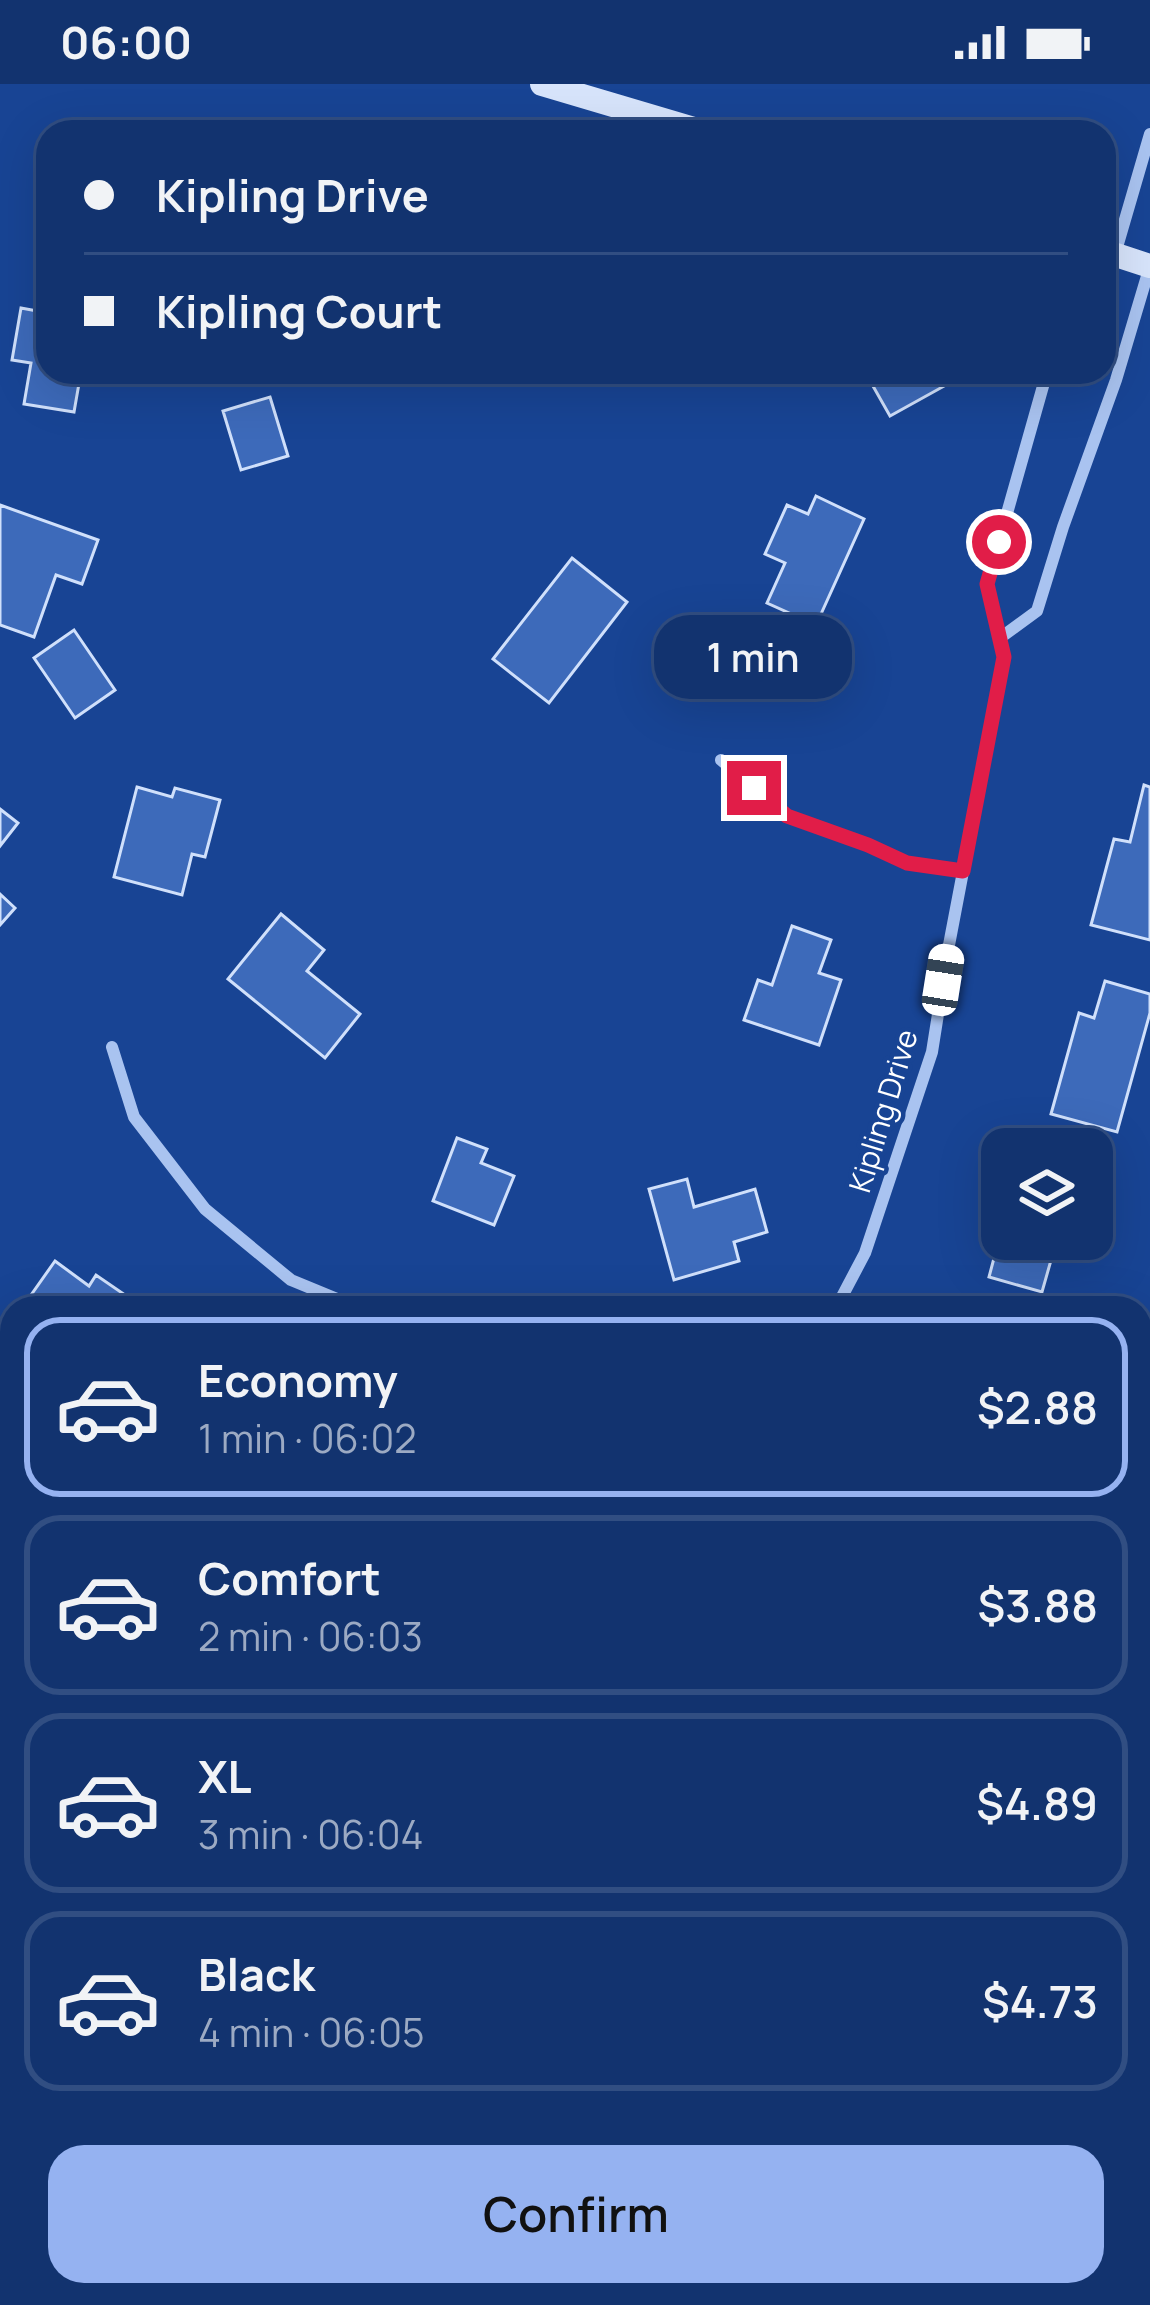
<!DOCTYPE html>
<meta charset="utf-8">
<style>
:root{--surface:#12336f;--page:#1f3f77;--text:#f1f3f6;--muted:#9caac3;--line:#314e82;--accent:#95b2f1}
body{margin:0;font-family:Manrope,sans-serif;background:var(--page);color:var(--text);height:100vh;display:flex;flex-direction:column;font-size:45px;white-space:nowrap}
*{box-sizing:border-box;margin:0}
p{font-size:39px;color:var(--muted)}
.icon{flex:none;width:66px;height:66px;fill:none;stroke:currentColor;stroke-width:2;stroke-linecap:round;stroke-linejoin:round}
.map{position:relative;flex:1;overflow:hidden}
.panel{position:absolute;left:0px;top:1212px;width:1152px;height:1011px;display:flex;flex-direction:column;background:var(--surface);border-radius:36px 36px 0 0;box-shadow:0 12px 48px #0002,0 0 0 3px var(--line)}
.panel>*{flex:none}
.top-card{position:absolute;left:36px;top:36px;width:1080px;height:264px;border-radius:36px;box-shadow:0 12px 48px #0002,0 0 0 3px var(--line);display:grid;align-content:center;height:264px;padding:0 48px;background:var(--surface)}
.tools{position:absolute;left:981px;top:1044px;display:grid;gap:24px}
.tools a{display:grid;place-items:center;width:132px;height:132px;border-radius:24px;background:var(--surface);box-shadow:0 12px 48px #0002,0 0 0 3px var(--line);font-size:60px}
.end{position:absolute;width:54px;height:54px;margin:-27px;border:15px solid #e11d48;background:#fff;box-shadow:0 0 0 6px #fff}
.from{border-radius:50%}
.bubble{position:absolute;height:84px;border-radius:36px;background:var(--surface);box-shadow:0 12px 48px #0002,0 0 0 3px var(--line);font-size:39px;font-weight:600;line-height:84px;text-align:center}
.car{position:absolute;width:36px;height:72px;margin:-36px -18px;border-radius:15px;box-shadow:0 0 9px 3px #0007;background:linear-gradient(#fff 24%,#345 0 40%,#fff 0 76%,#345 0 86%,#fff 0)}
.top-card b{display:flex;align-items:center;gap:42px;height:114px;font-size:45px}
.top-card b+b{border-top:3px solid var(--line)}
.top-card i{width:30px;height:30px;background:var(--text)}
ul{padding:21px 0 0;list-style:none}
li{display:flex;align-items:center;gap:36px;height:180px;margin:0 24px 18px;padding:0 24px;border:6px solid var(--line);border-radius:36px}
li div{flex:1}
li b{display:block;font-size:45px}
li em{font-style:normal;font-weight:600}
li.current{border-color:var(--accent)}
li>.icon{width:108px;height:108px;stroke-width:1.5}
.button{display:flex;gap:24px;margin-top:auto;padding:24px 48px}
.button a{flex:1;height:138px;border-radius:36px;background:var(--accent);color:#111;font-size:48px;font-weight:600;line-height:138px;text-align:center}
.status{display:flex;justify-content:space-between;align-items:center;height:84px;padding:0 60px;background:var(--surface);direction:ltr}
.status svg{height:33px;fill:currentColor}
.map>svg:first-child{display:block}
.green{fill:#2c5cb2}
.building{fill:#3d6aba;stroke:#d0e0fb;stroke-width:3}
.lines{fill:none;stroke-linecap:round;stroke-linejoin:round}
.street{stroke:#a9c3f0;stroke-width:12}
.secondary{stroke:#d7e4fb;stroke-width:24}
.route{stroke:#e11d48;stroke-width:15}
.labels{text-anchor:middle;stroke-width:9;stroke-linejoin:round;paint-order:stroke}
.street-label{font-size:30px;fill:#fff;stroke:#184494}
</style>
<div class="status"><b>06:00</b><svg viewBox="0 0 49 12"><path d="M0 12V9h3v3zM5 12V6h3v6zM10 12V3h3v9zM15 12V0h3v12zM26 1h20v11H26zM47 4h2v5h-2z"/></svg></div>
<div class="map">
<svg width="1150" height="2221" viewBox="0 0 1150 2221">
<rect width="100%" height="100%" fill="#184494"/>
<path class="green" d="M 1150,1393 L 1150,2221 L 321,2221 L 314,2211 L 1140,2211 L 1140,1405 Z"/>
<path class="building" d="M 21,224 L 48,229 L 48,288 L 81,288 L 74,328 L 24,320 L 31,279 L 12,276 Z
M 865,288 L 939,288 L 946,301 L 890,332 Z
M 270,313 L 288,372 L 241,386 L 223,327 Z
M 816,412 L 864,435 L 816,541 L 767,519 L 785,479 L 765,470 L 787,421 L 808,430 Z
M 0,421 L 98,456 L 82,500 L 56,491 L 34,553 L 0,541 Z
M 572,474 L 627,518 L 549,619 L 493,575 Z
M 74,546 L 115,606 L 75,634 L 34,574 Z
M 1144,701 L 1150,703 L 1150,856 L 1091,841 L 1114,755 L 1130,758 Z
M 137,703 L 172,713 L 175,704 L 220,716 L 205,773 L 192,770 L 182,811 L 114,793 Z
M 0,725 L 18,739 L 0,762 Z
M 0,810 L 15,824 L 0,841 Z
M 281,830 L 324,866 L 307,887 L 360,930 L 325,974 L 228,895 Z
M 792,842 L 831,856 L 819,889 L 841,896 L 819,961 L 744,936 L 758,896 L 772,901 Z
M 1105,897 L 1150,910 L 1150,929 L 1117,1048 L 1051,1030 L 1079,929 L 1094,934 Z
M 457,1054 L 487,1065 L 481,1079 L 514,1092 L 494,1141 L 433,1117 Z
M 687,1095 L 694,1123 L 755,1105 L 767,1148 L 734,1158 L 739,1177 L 674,1196 L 649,1105 Z
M 1002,1144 L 1002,1155 L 1057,1155 L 1042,1208 L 989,1193 Z
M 55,1177 L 89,1202 L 96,1191 L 144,1224 L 29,1224 L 24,1221 Z"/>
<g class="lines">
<path class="street" d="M 1115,170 L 1150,50
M 1000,554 L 1037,527 L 1063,443 L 1116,296 L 1150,182
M 721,676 L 787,732 L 868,761 L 907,779 L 963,787
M 112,963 L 134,1033 L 205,1125 L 291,1196 L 359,1224
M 836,1224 L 865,1169 L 932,968 L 949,861 L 1004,573 L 987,500 L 1047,288"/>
<path class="secondary" d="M 542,0 L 704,48
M 1104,167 L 1150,182"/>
</g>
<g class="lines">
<path class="route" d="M 754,704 L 787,732 L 868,761 L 907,779 L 963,787 L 1004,573 L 987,500 L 999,458"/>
</g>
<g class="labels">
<g class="street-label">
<text transform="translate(884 1027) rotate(-73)" y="10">Kipling Drive</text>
</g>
</g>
</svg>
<div class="tools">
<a><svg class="icon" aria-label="layers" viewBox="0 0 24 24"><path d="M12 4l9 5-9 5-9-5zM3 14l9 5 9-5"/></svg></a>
</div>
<i class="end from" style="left:999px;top:458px"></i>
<i class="end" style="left:754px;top:704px"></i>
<div class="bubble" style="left:654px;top:531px;width:198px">1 min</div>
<i class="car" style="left:943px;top:896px;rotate:9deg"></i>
<div class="top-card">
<b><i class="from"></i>Kipling Drive</b>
<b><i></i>Kipling Court</b>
</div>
<section class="panel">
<ul>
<li class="current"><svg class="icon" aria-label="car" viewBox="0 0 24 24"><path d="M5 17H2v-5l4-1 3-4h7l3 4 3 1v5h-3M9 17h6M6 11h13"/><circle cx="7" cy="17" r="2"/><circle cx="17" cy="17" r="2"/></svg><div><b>Economy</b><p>1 min · 06:02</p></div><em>$2.88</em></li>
<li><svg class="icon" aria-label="car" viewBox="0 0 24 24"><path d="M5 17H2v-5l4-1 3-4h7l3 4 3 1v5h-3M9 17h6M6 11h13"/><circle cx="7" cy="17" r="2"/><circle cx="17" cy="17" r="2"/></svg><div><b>Comfort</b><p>2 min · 06:03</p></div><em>$3.88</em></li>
<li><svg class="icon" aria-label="car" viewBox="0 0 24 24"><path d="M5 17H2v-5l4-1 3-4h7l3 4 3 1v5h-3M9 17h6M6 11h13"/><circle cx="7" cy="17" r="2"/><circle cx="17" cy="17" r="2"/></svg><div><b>XL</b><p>3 min · 06:04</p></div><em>$4.89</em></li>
<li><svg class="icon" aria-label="car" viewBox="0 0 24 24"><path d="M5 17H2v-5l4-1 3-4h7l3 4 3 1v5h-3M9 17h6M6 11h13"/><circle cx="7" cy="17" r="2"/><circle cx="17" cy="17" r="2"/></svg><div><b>Black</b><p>4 min · 06:05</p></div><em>$4.73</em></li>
</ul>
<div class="button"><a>Confirm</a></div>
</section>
</div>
